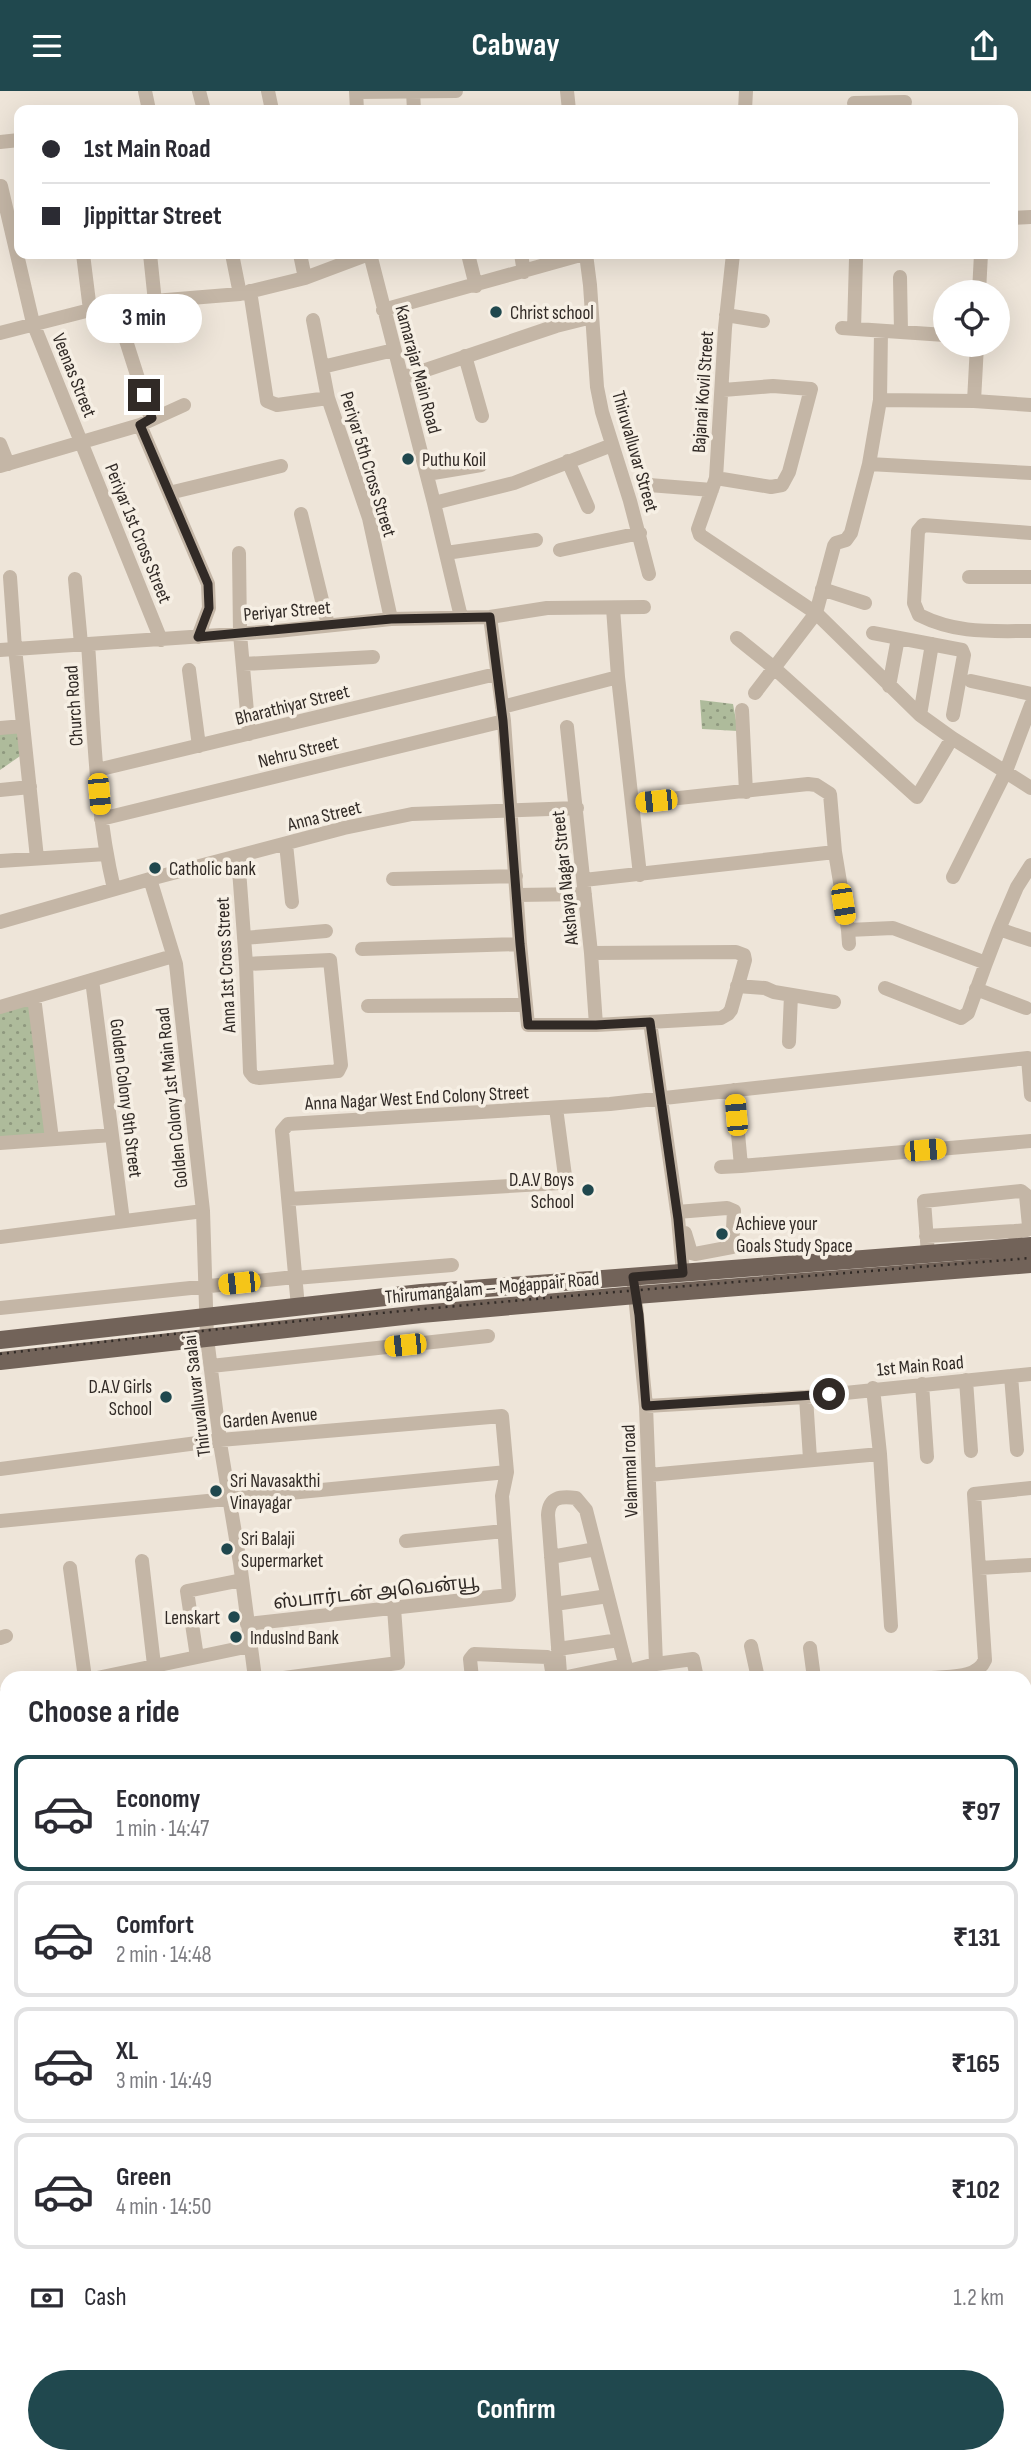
<!DOCTYPE html>
<meta charset="utf-8">
<style>
:root{--surface:#fff;--page:#f7f7f7;--text:#2b2b33;--muted:#7c7c81;--line:#e1e1e2;--accent:#20484e}
body{margin:0;font-family:"Sofia Sans Condensed","Noto Sans Tamil",sans-serif;background:var(--page);color:var(--text);height:100vh;display:flex;flex-direction:column;font-size:26px;white-space:nowrap}
*{box-sizing:border-box;margin:0}
p{font-size:23px;color:var(--muted)}
.icon{flex:none;width:38px;height:38px;fill:none;stroke:currentColor;stroke-width:2;stroke-linecap:round;stroke-linejoin:round}
.map{position:relative;flex:1;overflow:hidden}
.drawer{position:absolute;left:0px;top:1580px;width:1032px;height:793px;display:flex;flex-direction:column;background:var(--surface);border-radius:21px 21px 0 0;box-shadow:0 7px 28px #0002}
.drawer>*{flex:none}
.hud{position:absolute;left:14px;top:14px;width:1004px;height:154px;border-radius:14px;box-shadow:0 7px 28px #0002;display:grid;align-content:center;height:154px;padding:0 28px;background:var(--surface)}
.fabs{position:absolute;left:933px;top:189px;display:grid;gap:14px}
.fabs a{display:grid;place-items:center;width:77px;height:77px;border-radius:50%;background:var(--surface);box-shadow:0 7px 28px #0002;font-size:35px}
.end{position:absolute;width:32px;height:32px;margin:-16px;border:9px solid #312a26;background:#fff;box-shadow:0 0 0 4px #fff}
.from{border-radius:50%}
.bubble{position:absolute;height:49px;border-radius:24px;background:var(--surface);box-shadow:0 7px 28px #0002;font-size:23px;font-weight:700;line-height:49px;text-align:center}
.car{position:absolute;width:21px;height:42px;margin:-21px -10px;border-radius:9px;box-shadow:0 0 5px 2px #0007;background:linear-gradient(#f5c518 24%,#345 0 40%,#f5c518 0 76%,#345 0 86%,#f5c518 0)}
.hud b{display:flex;align-items:center;gap:24px;height:66px;font-size:26px}
.hud b+b{border-top:2px solid var(--line)}
.hud i{width:18px;height:18px;background:var(--text)}
ul{padding:0;list-style:none}
li{display:flex;align-items:center;gap:21px;height:116px;margin:0 14px 10px;padding:0 14px;border:4px solid var(--line);border-radius:14px}
li div{flex:1}
li b{display:block;font-size:26px}
li em{font-style:normal;font-weight:700}
li.active{border-color:var(--accent)}
li>.icon{width:63px;height:63px;stroke-width:1.5}
h2{padding:0 28px;font-size:32px;line-height:84px}
.pay{display:flex;align-items:center;gap:18px;height:77px;padding:0 28px;font-size:26px}
.pay p{margin-inline-start:auto}
.action{display:flex;gap:14px;margin-top:auto;padding:14px 28px}
.action a{flex:1;height:80px;border-radius:42px;background:var(--accent);color:#fff;font-size:28px;font-weight:700;line-height:80px;text-align:center}
header{display:flex;justify-content:space-between;align-items:center;height:91px;padding:0 28px;background:var(--accent);color:#fff;font-size:32px;font-weight:700}
.map>svg:first-child{display:block}
.park{fill:url(#park-dots)}
.lines{fill:none;stroke-linecap:round;stroke-linejoin:round}
.minor{stroke:#c4b6a6;stroke-width:14}
.major{stroke:#726359;stroke-width:18}
.rail{stroke:#312a26;stroke-width:2.5;stroke-dasharray:2 5;stroke-linecap:butt}
.route{stroke:#312a26;stroke-width:9}
.poi-dot{fill:#20484e;stroke:#f6efe4;stroke-width:2.5}
.labels{text-anchor:middle;stroke-width:7;stroke-linejoin:round;paint-order:stroke}
.poi-label{font-size:19px;fill:#312a26;stroke:#f6efe4;text-anchor:start}
.street-label{font-size:19px;fill:#312a26;stroke:#f6efe4}
</style>
<header><svg class="icon" aria-label="menu" viewBox="0 0 24 24"><path d="M4 6h16M4 12h16M4 18h16"/></svg>Cabway<svg class="icon" aria-label="share" viewBox="0 0 24 24"><path d="M12 15V3M7 8l5-5 5 5M5 13v7h14v-7"/></svg></header>
<div class="map">
<svg width="1031" height="2372" viewBox="0 0 1031 2372">
<defs>
<pattern id="park-dots" width="8" height="8" patternUnits="userSpaceOnUse" patternTransform="scale(1.75)"><rect width="8" height="8" fill="#aebb9b"/><path d="M2 2h.1M6 6h.1" fill="none" stroke="#8e987e" stroke-width="1.8" stroke-linecap="round"/></pattern>
</defs>
<rect width="100%" height="100%" fill="#eee5d9"/>
<path class="park" d="M 700,609 L 733,613 L 738,640 L 702,638 Z
M 21,640 L 23,663 L 0,679 L 0,642 Z
M 32,912 L 49,1043 L 0,1047 L 0,921 Z
M 843,2366 L 966,2366 L 967,2372 L 821,2372 Z"/>
<g class="lines">
<path class="minor" d="M 145,0 L 149,19
M 199,0 L 204,19
M 268,0 L 272,19
M 356,0 L 357,19
M 567,0 L 569,19
M 356,1 L 456,0
M 413,1 L 414,19
M 854,12 L 905,11
M 745,19 L 746,0
M 0,51 L 19,49
M 1,95 L 33,232 L 161,549
M 1013,127 L 1031,126
M 83,163 L 90,219
M 150,163 L 155,211
M 232,163 L 240,203
M 300,163 L 305,187
M 370,163 L 434,412 L 461,526
M 468,163 L 476,195
M 521,163 L 524,181
M 586,163 L 590,194 L 597,296 L 602,321 L 630,410 L 649,483
M 733,163 L 725,237 L 716,387 L 698,438 L 700,444 L 816,522 L 920,624 L 952,647 L 1031,697
M 900,186 L 901,241
M 250,200 L 267,310 L 277,314 L 328,307
M 979,201 L 981,163
M 115,215 L 151,328
M 383,219 L 584,163
M 726,224 L 763,230
M 313,229 L 328,307 L 369,427 L 391,528
M 842,237 L 945,244
M 854,238 L 856,168
M 0,242 L 90,219 L 166,209 L 240,203 L 305,187 L 369,163
M 465,265 L 482,325
M 322,276 L 394,259
M 402,287 L 556,235 L 592,226
M 880,309 L 974,310 L 977,254
M 974,310 L 1031,314
M 140,334 L 208,493 L 209,517 L 198,546
M 0,353 L 8,373
M 568,370 L 588,416
M 869,373 L 1031,382
M 0,375 L 140,334 L 184,314
M 427,383 L 481,374
M 716,387 L 771,396 L 782,394 L 789,381 L 811,298 L 773,295 L 723,299
M 649,394 L 712,399
M 169,402 L 281,375
M 434,412 L 514,392 L 612,354
M 301,423 L 328,534
M 1031,442 L 923,434 L 918,440 L 914,512 L 919,524 C 957,543 990,540 1031,540
M 560,459 L 640,442
M 239,462 L 240,543 L 249,643
M 446,462 L 536,449
M 10,486 L 15,557 L 37,767
M 969,486 L 1031,486
M 75,488 L 81,553
M 822,498 L 865,512
M 613,517 L 618,586 L 640,784
M 490,526 L 504,630 L 520,853 L 528,934 L 596,934 L 721,927 L 728,923 L 731,919 L 745,869 L 744,864 L 736,861 L 591,862
M 873,542 L 962,559 L 964,564 L 953,624
M 737,547 L 773,576 L 917,706 L 952,647
M 88,553 C 94,635 95,718 114,798
M 0,559 L 277,540 L 391,528 L 490,526 L 547,517 L 644,516
M 243,573 L 373,566
M 189,579 L 199,655
M 971,590 L 1031,603
M 889,595 L 898,547
M 755,602 L 816,522 L 834,455 L 836,452 L 846,449 L 851,442 L 869,373 L 880,309 L 881,240
M 502,616 L 618,586
M 742,619 L 746,701
M 920,624 L 932,553
M 567,636 L 591,862 L 596,934
M 0,637 L 23,635
M 97,679 L 496,583
M 0,699 L 30,696
M 633,712 L 808,693 L 816,694 L 830,703 L 835,761 L 848,839 L 893,837 L 986,872 L 999,838 L 1031,849
M 101,728 L 504,630
M 286,753 L 292,811
M 238,765 L 246,873 L 250,981 L 254,986 L 259,987 L 338,980 L 341,974 L 330,869 L 246,873
M 0,770 L 106,763
M 953,786 L 1006,680 L 1031,614
M 150,788 L 176,873 L 203,1120 L 207,1247 L 221,1358 L 240,1472 L 255,1587
M 393,788 L 516,785
M 584,789 L 835,761
M 517,804 L 585,803
M 0,831 L 150,788 L 344,737 L 412,723 L 577,717
M 999,838 L 1017,796 L 1031,774
M 848,839 L 849,853
M 244,847 L 326,840
M 362,858 L 520,853
M 92,889 L 123,1130
M 737,895 L 765,897 L 774,901 L 834,911
M 885,897 L 961,927 L 968,922 L 986,872
M 976,898 L 1026,917
M 34,906 L 52,1048
M 368,915 L 526,914
M 0,916 L 173,865
M 650,931 L 678,1127 L 683,1182
M 789,951 L 791,904
M 734,999 L 741,1075 L 1031,1050
M 0,1052 L 112,1044
M 721,1076 L 741,1075
M 289,1108 L 560,1092 L 565,1085 L 556,1017
M 677,1121 L 727,1117 L 734,1120 L 732,1156 L 695,1163 L 691,1162 L 685,1142
M 926,1145 L 1015,1140
M 0,1146 L 203,1120
M 928,1163 L 924,1110 L 1021,1100 L 1026,1104 L 1029,1135 L 1027,1139 L 1015,1140 L 1016,1156
M 295,1187 L 452,1174
M 634,1194 L 646,1315 L 656,1573
M 298,1216 L 282,1040 L 288,1033 L 610,1013 L 1028,967 L 1031,1004
M 0,1217 L 295,1186
M 211,1275 L 488,1245
M 1011,1285 L 1017,1359
M 966,1289 L 971,1360
M 922,1293 L 927,1366
M 873,1297 L 880,1363 L 891,1535
M 806,1306 L 810,1368
M 646,1315 L 806,1306 L 1031,1283
M 0,1378 L 220,1349 L 502,1325 L 507,1381 L 502,1405 L 509,1504 L 247,1533
M 649,1384 L 880,1363
M 0,1430 L 507,1381
M 406,1450 L 504,1440
M 551,1466 L 596,1458
M 142,1470 L 154,1574
M 70,1477 L 85,1587
M 979,1477 L 1031,1474
M 555,1513 L 608,1505
M 0,1547 L 6,1545
M 751,1555 L 758,1587
M 810,1557 L 814,1587
M 558,1558 L 619,1549
M 197,1566 L 187,1500 L 242,1489
M 625,1574 L 567,1586 L 562,1585 L 560,1582 L 548,1424 C 549,1406 560,1405 576,1407 L 586,1419 L 627,1580
M 620,1582 L 656,1573 L 693,1568 L 697,1587
M 97,1587 L 250,1555
M 284,1587 L 398,1572 L 394,1517
M 472,1587 L 470,1568 L 474,1563 L 547,1566 L 550,1568 L 553,1586
M 932,1587 C 950,1585 977,1588 985,1569 L 974,1403 L 1031,1397
M 0,1606 L 7,1604
M 1026,1669 L 1031,1668
M 1026,1729 L 1031,1727
M 0,1748 L 2,1756
M 1026,1782 L 1031,1781
M 0,1827 L 7,1826
M 1026,1834 L 1031,1833
M 1026,1870 L 1031,1868
M 0,1892 L 7,1890
M 1031,1914 L 1027,1915 L 1031,1930
M 0,1949 L 7,1947
M 0,1988 L 7,2017
M 0,2079 L 7,2078
M 1026,2104 L 1031,2102
M 1026,2144 L 1031,2166
M 357,2366 L 359,2372
M 452,2366 L 453,2372
M 498,2366 L 500,2372
M 566,2366 L 568,2372
M 678,2366 L 680,2372
M 995,2366 L 997,2372
M 245,2372 L 246,2366
M 608,2372 L 628,2366"/>
<path class="major" d="M 0,1249 L 421,1202 L 1031,1155
M 0,1270 L 421,1223 L 636,1204 L 1031,1173
M 1026,2321 L 1031,2320
M 818,2372 L 840,2366"/>
<path class="rail" d="M 0,1263 C 343,1221 687,1195 1031,1167"/>
</g>
<g class="lines">
<path class="route" d="M 144,304 L 152,327 L 140,334 L 208,493 L 209,517 L 198,546 L 391,528 L 490,526 L 503,630 L 520,853 L 528,934 L 596,934 L 650,931 L 678,1128 L 683,1182 L 633,1186 L 639,1224 L 646,1315 L 829,1303"/>
</g>
<g class="poi-dot">
<circle cx="496" cy="221" r="7"/>
<circle cx="408" cy="368" r="7"/>
<circle cx="155" cy="777" r="7"/>
<circle cx="588" cy="1099" r="7"/>
<circle cx="722" cy="1143" r="7"/>
<circle cx="166" cy="1306" r="7"/>
<circle cx="216" cy="1400" r="7"/>
<circle cx="227" cy="1458" r="7"/>
<circle cx="234" cy="1526" r="7"/>
<circle cx="236" cy="1546" r="7"/>
</g>
<g class="labels">
<g class="poi-label">
<text x="510" y="228">Christ school</text>
<text x="422" y="375">Puthu Koil</text>
<text x="169" y="784">Catholic bank</text>
<text x="574" y="1095" text-anchor="end">D.A.V Boys<tspan x="574" dy="22">School</tspan></text>
<text x="736" y="1139">Achieve your<tspan x="736" dy="22">Goals Study Space</tspan></text>
<text x="152" y="1302" text-anchor="end">D.A.V Girls<tspan x="152" dy="22">School</tspan></text>
<text x="230" y="1396">Sri Navasakthi<tspan x="230" dy="22">Vinayagar</tspan></text>
<text x="241" y="1454">Sri Balaji<tspan x="241" dy="22">Supermarket</tspan></text>
<text x="220" y="1533" text-anchor="end">Lenskart</text>
<text x="250" y="1553">IndusInd Bank</text>
</g>
<g class="street-label">
<text transform="translate(419 278) rotate(75)" y="7">Kamarajar Main Road</text>
<text transform="translate(75 284) rotate(68)" y="7">Veenas Street</text>
<text transform="translate(702 301) rotate(-86)" y="7">Bajanai Kovil Street</text>
<text transform="translate(636 360) rotate(74)" y="7">Thiruvalluvar Street</text>
<text transform="translate(369 373) rotate(73)" y="7">Periyar 5th Cross Street</text>
<text transform="translate(139 442) rotate(68)" y="7">Periyar 1st Cross Street</text>
<text transform="translate(287 519) rotate(-5)" y="7">Periyar Street</text>
<text transform="translate(292 613) rotate(-14)" y="7">Bharathiyar Street</text>
<text transform="translate(73 615) rotate(-94)" y="7">Church Road</text>
<text transform="translate(298 660) rotate(-14)" y="7">Nehru Street</text>
<text transform="translate(324 724) rotate(-14)" y="7">Anna Street</text>
<text transform="translate(564 787) rotate(-96)" y="7">Akshaya Nagar Street</text>
<text transform="translate(225 874) rotate(-93)" y="7">Anna 1st Cross Street</text>
<text transform="translate(417 1006) rotate(-3)" y="7">Anna Nagar West End Colony Street</text>
<text transform="translate(127 1007) rotate(83)" y="7">Golden Colony 9th Street</text>
<text transform="translate(171 1007) rotate(-96)" y="7">Golden Colony 1st Main Road</text>
<text transform="translate(492 1196) rotate(-5)" y="7">Thirumangalam – Mogappair Road</text>
<text transform="translate(920 1274) rotate(-5)" y="7">1st Main Road</text>
<text transform="translate(196 1305) rotate(-97)" y="7">Thiruvalluvar Saalai</text>
<text transform="translate(270 1326) rotate(-5)" y="7">Garden Avenue</text>
<text transform="translate(629 1380) rotate(-92)" y="7">Velammal road</text>
<text transform="translate(376 1500) rotate(-6)" y="7">ஸ்பார்டன் அவென்யூ</text>
</g>
</g>
</svg>
<div class="fabs">
<a><svg class="icon" aria-label="locate" viewBox="0 0 24 24"><circle cx="12" cy="12" r="6"/><path d="M12 2v4M12 18v4M2 12h4M18 12h4"/></svg></a>
</div>
<i class="end from" style="left:829px;top:1303px"></i>
<i class="end" style="left:144px;top:304px"></i>
<div class="bubble" style="left:86px;top:203px;width:116px">3 min</div>
<i class="car" style="left:99px;top:703px;rotate:175deg"></i>
<i class="car" style="left:656px;top:710px;rotate:264deg"></i>
<i class="car" style="left:843px;top:813px;rotate:171deg"></i>
<i class="car" style="left:736px;top:1024px;rotate:355deg"></i>
<i class="car" style="left:925px;top:1059px;rotate:85deg"></i>
<i class="car" style="left:239px;top:1192px;rotate:264deg"></i>
<i class="car" style="left:405px;top:1254px;rotate:264deg"></i>
<div class="hud">
<b><i class="from"></i>1st Main Road</b>
<b><i></i>Jippittar Street</b>
</div>
<section class="drawer">
<h2>Choose a ride</h2>
<ul>
<li class="active"><svg class="icon" aria-label="car" viewBox="0 0 24 24"><path d="M5 17H2v-5l4-1 3-4h7l3 4 3 1v5h-3M9 17h6M6 11h13"/><circle cx="7" cy="17" r="2"/><circle cx="17" cy="17" r="2"/></svg><div><b>Economy</b><p>1 min · 14:47</p></div><em>₹97</em></li>
<li><svg class="icon" aria-label="car" viewBox="0 0 24 24"><path d="M5 17H2v-5l4-1 3-4h7l3 4 3 1v5h-3M9 17h6M6 11h13"/><circle cx="7" cy="17" r="2"/><circle cx="17" cy="17" r="2"/></svg><div><b>Comfort</b><p>2 min · 14:48</p></div><em>₹131</em></li>
<li><svg class="icon" aria-label="car" viewBox="0 0 24 24"><path d="M5 17H2v-5l4-1 3-4h7l3 4 3 1v5h-3M9 17h6M6 11h13"/><circle cx="7" cy="17" r="2"/><circle cx="17" cy="17" r="2"/></svg><div><b>XL</b><p>3 min · 14:49</p></div><em>₹165</em></li>
<li><svg class="icon" aria-label="car" viewBox="0 0 24 24"><path d="M5 17H2v-5l4-1 3-4h7l3 4 3 1v5h-3M9 17h6M6 11h13"/><circle cx="7" cy="17" r="2"/><circle cx="17" cy="17" r="2"/></svg><div><b>Green</b><p>4 min · 14:50</p></div><em>₹102</em></li>
</ul>
<div class="pay"><svg class="icon" aria-label="cash" viewBox="0 0 24 24"><path d="M3 7h18v10H3z"/><circle cx="12" cy="12" r="2"/></svg>Cash<p>1.2 km</p></div>
<div class="action"><a>Confirm</a></div>
</section>
</div>
